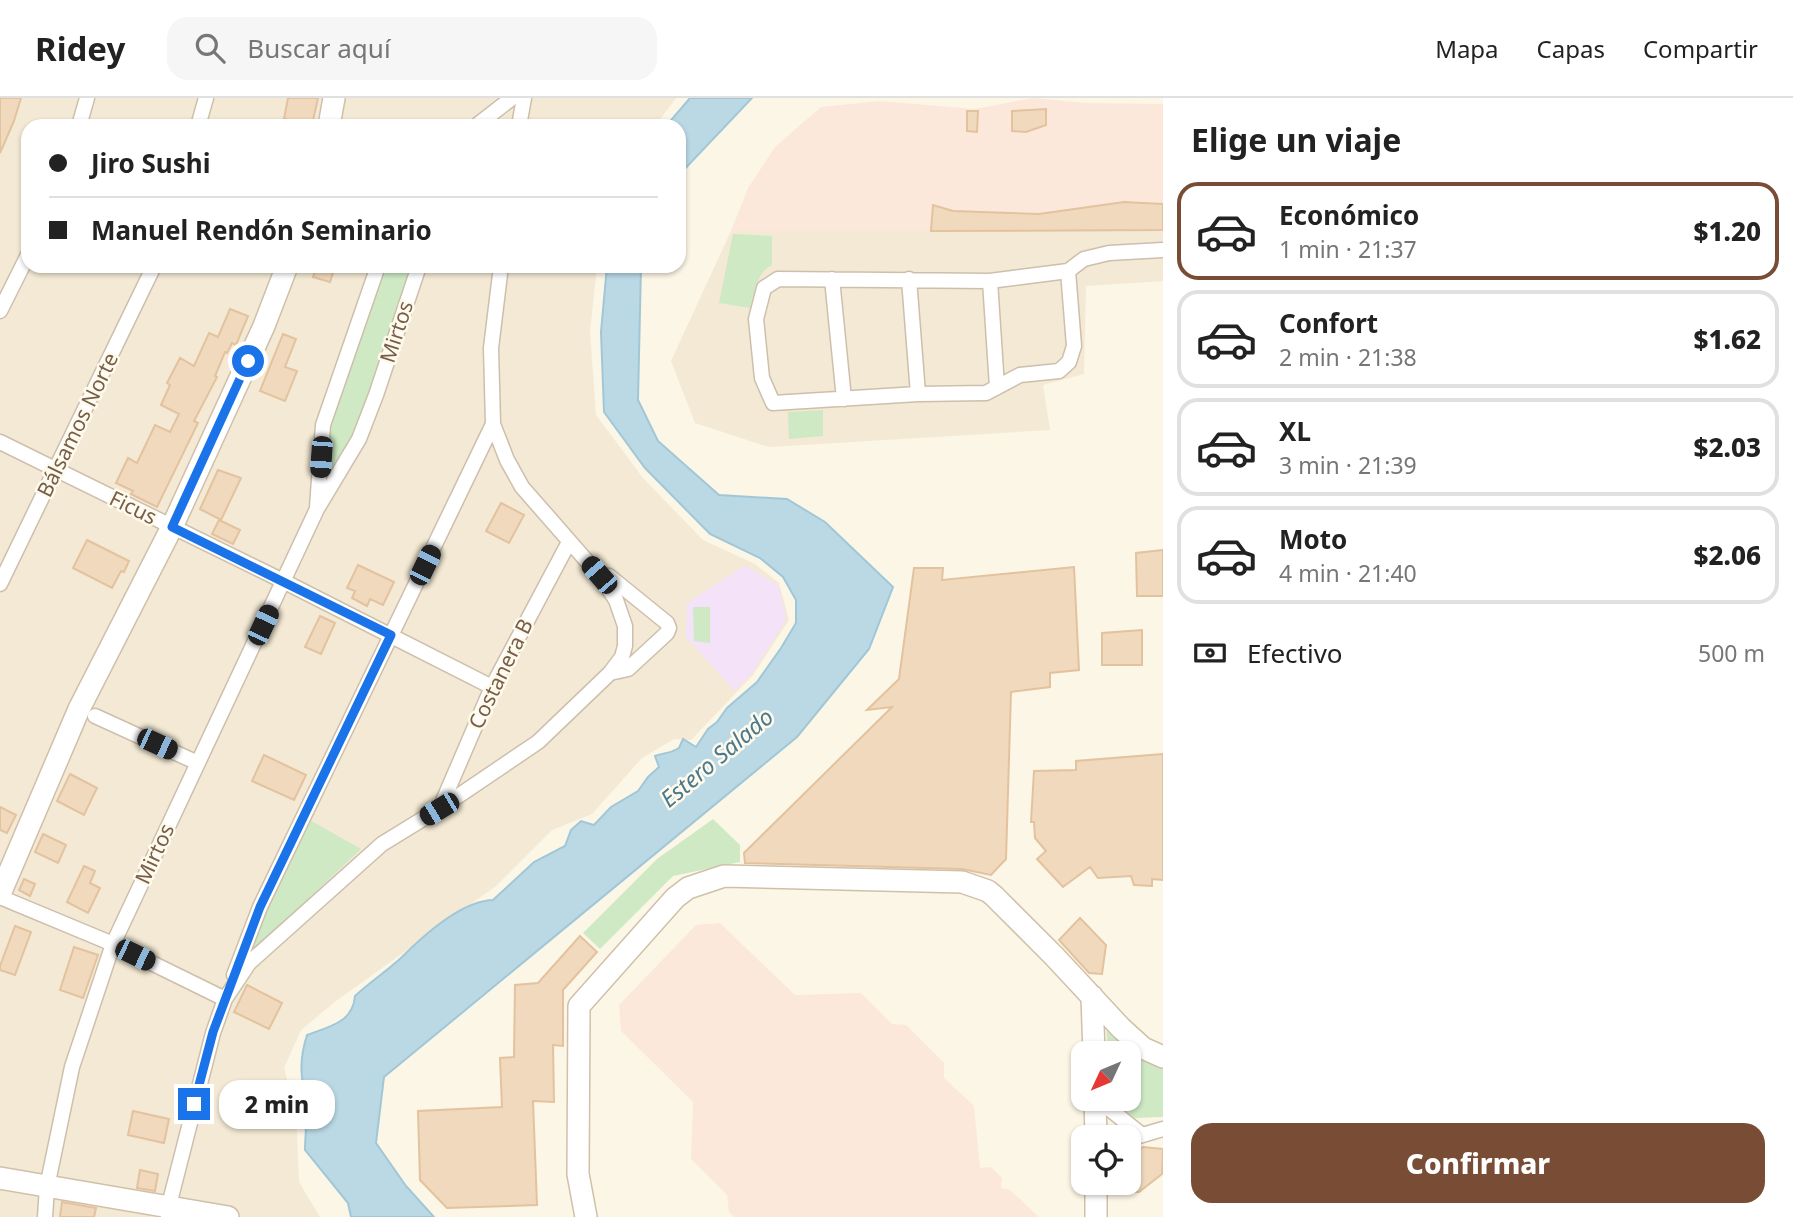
<!DOCTYPE html>
<html lang="es">
<meta charset="utf-8">
<style>
:root{--surface:#fff;--page:#f6f6f6;--text:#222;--muted:#767676;--line:#e0e0e0;--accent:#794d35}
body{margin:0;font-family:"Noto Sans",sans-serif;background:var(--page);color:var(--text);height:100vh;display:flex;flex-direction:column;font-size:26px;white-space:nowrap}
*{box-sizing:border-box;margin:0}
p{font-size:23px;color:var(--muted)}
.icon{flex:none;width:38px;height:38px;fill:none;stroke:currentColor;stroke-width:2;stroke-linecap:round;stroke-linejoin:round}
.map{position:relative;flex:1;overflow:hidden}
.drawer{display:flex;flex-direction:column;background:var(--surface);width:630px}
.drawer>*{flex:none}
.hud{position:absolute;left:21px;top:21px;width:665px;height:154px;border-radius:21px;box-shadow:0 2px 5px #0004;display:grid;align-content:center;height:154px;padding:0 28px;background:var(--surface)}
.needle{width:46px;rotate:226deg}
.controls{position:absolute;left:1071px;top:943px;display:grid;gap:14px}
.controls a{display:grid;place-items:center;width:70px;height:70px;border-radius:14px;background:var(--surface);box-shadow:0 2px 5px #0004;font-size:35px}
.end{position:absolute;width:32px;height:32px;margin:-16px;border:9px solid #1a73e8;background:#fff;box-shadow:0 0 0 4px #fff}
.from{border-radius:50%}
.bubble{position:absolute;height:49px;border-radius:21px;background:var(--surface);box-shadow:0 2px 5px #0004;font-size:23px;font-weight:800;line-height:49px;text-align:center}
.car{position:absolute;width:21px;height:42px;margin:-21px -10px;border-radius:9px;box-shadow:0 0 5px 2px #0007;background:linear-gradient(#222 24%,#8ab4d8 0 40%,#222 0 76%,#8ab4d8 0 86%,#222 0)}
.hud b{display:flex;align-items:center;gap:24px;height:66px;font-size:26px}
.hud b+b{border-top:2px solid var(--line)}
.hud i{width:18px;height:18px;background:var(--text)}
ul{padding:0;list-style:none}
li{display:flex;align-items:center;gap:21px;height:98px;margin:0 14px 10px;padding:0 14px;border:4px solid var(--line);border-radius:21px}
li div{flex:1}
li b{display:block;font-size:26px}
li em{font-style:normal;font-weight:800}
li.current{border-color:var(--accent)}
li>.icon{width:63px;height:63px;stroke-width:1.5}
h2{padding:0 28px;font-size:32px;line-height:84px}
.pay{display:flex;align-items:center;gap:18px;height:77px;padding:0 28px;font-size:26px}
.pay p{margin-inline-start:auto}
.cta{display:flex;gap:14px;margin-top:auto;padding:14px 28px}
.cta a{flex:1;height:80px;border-radius:21px;background:var(--accent);color:#fff;font-size:28px;font-weight:800;line-height:80px;text-align:center}
header{display:flex;align-items:center;gap:42px;box-sizing:border-box;height:98px;padding:0 35px;background:var(--surface);border-bottom:2px solid var(--line)}
header strong{font-size:33px}
nav{display:flex;gap:38px;margin-inline-start:auto;font-size:24px}
.search{width:490px;height:63px;background:var(--page);display:flex;align-items:center;gap:18px;box-sizing:border-box;padding:0 24px;border-radius:21px;color:var(--muted);font-size:26px}
main{display:flex;flex:1;min-height:0}
.map>svg:first-child{display:block}
.residential{fill:#f3e9d4}
.commercial{fill:#fce8da}
.education{fill:#f3e2f8}
.green{fill:#cee9c4}
.water{fill:#bad9e5;stroke:#a1c7d7;stroke-width:2}
.building{fill:#f1d9be;stroke:#e3c29e;stroke-width:2}
.lines{fill:none;stroke-linecap:round;stroke-linejoin:round}
.street-casing{stroke:#cdbfac;stroke-width:17}
.secondary-casing{stroke:#d0c0a9;stroke-width:24}
.street{stroke:#fff;stroke-width:14}
.secondary{stroke:#fff;stroke-width:21}
.route{stroke:#1a73e8;stroke-width:9}
.labels{text-anchor:middle;stroke-width:5;stroke-linejoin:round;paint-order:stroke}
.street-label{font-size:21px;fill:#755f4b;stroke:#fffaec}
.water-label{font-size:23px;font-style:italic;fill:#48798f;stroke:#fffaec}
</style>
<header>
<strong>Ridey</strong>
<div class="search"><svg class="icon" aria-label="search" viewBox="0 0 24 24"><circle cx="10" cy="10" r="6"/><path d="M15 15l6 6"/></svg>Buscar aquí</div>
<nav><a>Mapa</a><a>Capas</a><a>Compartir</a></nav>
</header>
<main>
<div class="map">
<svg width="1163" height="1119" viewBox="0 0 1163 1119">
<rect width="100%" height="100%" fill="#fcf6e6"/>
<path class="residential" d="M 0,0 L 676,0 L 655,28 L 28,28 L 28,168 L 597,168 L 590,234 L 596,317 L 643,380 L 703,442 L 755,466 L 779,485 L 789,522 L 753,577 L 691,642 L 674,641 L 642,660 L 592,716 L 552,732 L 496,788 L 336,903 L 301,932 L 284,970 L 296,1014 L 299,1084 L 320,1119 L 0,1119 Z
M 731,133 L 1163,133 L 1163,183 L 1086,188 L 1084,276 L 1043,287 L 1050,332 L 769,349 L 695,325 L 671,263 Z"/>
<path class="commercial" d="M 1033,0 L 1086,5 L 1163,6 L 1163,133 L 731,133 L 748,90 L 775,49 L 821,9 L 880,3 L 975,11 Z
M 720,825 L 795,897 L 861,895 L 892,926 L 906,927 L 944,965 L 944,980 L 974,1008 L 980,1070 L 991,1069 L 1002,1080 L 1001,1090 L 1010,1092 L 1039,1119 L 734,1119 L 729,1114 L 727,1097 L 691,1061 L 693,1004 L 621,933 L 619,907 L 696,827 Z"/>
<path class="education" d="M 745,467 L 779,488 L 786,522 L 752,575 L 735,593 L 686,539 L 687,505 Z"/>
<path class="green" d="M 733,136 L 772,138 L 772,167 C 756,175 755,194 750,210 L 719,205 Z
M 374,168 L 412,168 L 357,333 L 317,411 L 324,327 Z
M 823,312 L 823,338 L 789,341 L 788,314 Z
M 693,509 L 710,509 L 710,545 L 694,543 Z
M 308,721 L 361,751 L 238,867 Z
M 713,721 L 740,747 L 740,764 L 673,778 L 600,851 L 583,835 L 657,761 Z
M 1106,926 L 1147,963 L 1163,969 L 1163,1019 L 1134,1020 L 1111,1002 L 1129,1001 L 1129,956 L 1108,955 Z"/>
<path class="water" d="M 690,0 L 752,0 L 679,77 L 679,28 L 666,28 Z
M 607,168 L 641,168 L 638,302 L 658,343 L 719,397 L 787,401 L 825,424 L 893,489 L 869,551 L 797,639 L 384,979 L 376,1045 L 406,1088 L 434,1119 L 351,1119 L 348,1105 L 305,1052 C 305,1039 307,1026 306,1013 C 303,981 297,969 307,937 C 328,929 353,925 355,898 C 370,884 387,873 402,859 C 424,837 461,803 493,802 L 534,764 L 565,748 L 571,732 L 581,723 L 594,727 L 611,709 L 638,693 L 648,679 L 659,669 L 655,658 C 664,654 668,657 679,650 L 683,641 L 696,649 L 708,631 L 717,624 L 727,610 L 757,584 L 781,550 L 796,525 L 796,502 L 783,479 L 760,460 L 710,436 L 645,370 L 604,314 L 601,234 Z"/>
<path class="building" d="M 0,0 L 21,0 L 14,23 L 0,55 Z
M 288,0 L 318,0 L 312,27 L 284,21 Z
M 1046,11 L 1046,27 L 1026,34 L 1012,33 L 1012,13 Z
M 967,13 L 978,13 L 977,34 L 967,33 Z
M 1124,104 L 1163,106 L 1163,132 L 931,133 L 933,107 L 953,113 L 1039,116 Z
M 317,168 L 335,168 L 330,184 L 313,179 Z
M 230,211 L 248,218 L 236,247 L 232,245 L 227,255 L 225,254 L 215,278 L 217,279 L 194,323 L 198,325 L 157,409 L 131,396 L 133,393 L 116,385 L 128,360 L 137,365 L 155,327 L 170,334 L 179,316 L 161,307 L 170,287 L 167,285 L 180,260 L 194,268 L 209,235 L 218,239 Z
M 283,236 L 296,241 L 285,269 L 297,273 L 285,303 L 260,293 Z
M 218,372 L 241,380 L 221,422 L 200,411 Z
M 501,405 L 524,417 L 509,445 L 486,433 Z
M 219,422 L 240,432 L 233,446 L 212,436 Z
M 87,442 L 129,463 L 124,474 L 121,473 L 112,490 L 73,470 Z
M 1163,452 L 1163,498 L 1137,498 L 1136,455 Z
M 358,467 L 394,484 L 383,507 L 370,501 L 367,508 L 352,500 L 355,493 L 347,490 Z
M 1074,469 L 1079,572 L 1050,575 L 1050,589 L 1011,594 L 1006,761 L 991,777 L 962,771 L 745,765 L 744,755 L 892,609 L 867,612 L 899,581 L 914,470 L 943,470 L 942,482 Z
M 320,518 L 335,525 L 321,556 L 305,549 Z
M 1142,532 L 1142,567 L 1102,567 L 1102,535 Z
M 1163,656 L 1163,782 L 1152,781 L 1152,788 L 1134,787 L 1131,778 L 1098,780 L 1090,769 L 1063,789 L 1037,761 L 1046,753 L 1035,740 L 1034,724 L 1031,724 L 1034,673 L 1076,672 L 1076,663 Z
M 264,657 L 306,677 L 294,702 L 252,683 Z
M 70,676 L 97,690 L 84,717 L 57,703 Z
M 0,709 L 16,717 L 7,735 L 0,732 Z
M 43,736 L 66,747 L 58,765 L 35,754 Z
M 84,768 L 95,773 L 90,785 L 100,790 L 88,815 L 67,804 Z
M 24,781 L 35,786 L 30,798 L 19,792 Z
M 1080,820 L 1106,847 L 1102,876 L 1089,875 L 1059,842 Z
M 15,828 L 31,834 L 15,877 L 0,872 L 0,868 Z
M 580,838 L 597,854 L 563,892 L 563,948 L 553,947 L 554,1004 L 533,1003 L 537,1107 L 447,1110 L 420,1082 L 418,1013 L 502,1009 L 500,960 L 514,959 L 515,887 L 538,885 Z
M 74,849 L 98,857 L 83,900 L 60,892 Z
M 247,887 L 282,905 L 269,931 L 234,914 Z
M 133,1013 L 169,1021 L 164,1045 L 128,1037 Z
M 1143,1049 L 1163,1051 L 1162,1076 L 1139,1094 L 1129,1094 L 1129,1060 Z
M 140,1072 L 158,1076 L 155,1093 L 137,1090 Z
M 62,1104 L 96,1110 L 94,1119 L 60,1119 Z"/>
<g class="lines">
<g class="street-casing">
<path id="street" d="M 79,28 L 87,0
M 198,28 L 206,0
M 476,28 L 512,0
M 519,28 L 524,0
M 1068,173 L 1074,248 L 1069,264 L 1059,273 L 1020,277 L 986,295 L 918,296 L 773,305 L 762,280 L 756,221 L 764,190 L 778,181 L 990,183 L 1068,173 L 1084,161 L 1109,155 L 1163,152
M 832,181 L 844,301
M 909,181 L 918,296
M 990,183 L 997,289
M 0,213 L 28,157
M 0,344 L 283,483 L 492,589
M 317,409 L 323,327 L 378,168
M 600,477 L 609,478 L 667,525 L 669,530 L 667,535 L 628,571 L 610,575
M 0,486 L 154,168
M 95,618 L 198,665
M 440,710 L 492,589 L 569,444
M 0,799 L 113,846 L 225,901
M 234,877 L 260,809 L 493,326
M 1097,1001 L 1142,1037
M 1129,1041 L 1163,1031
M 167,1115 L 213,935 L 225,901 L 249,865 L 382,746 L 439,711 L 538,644 L 610,575 L 622,559 L 625,548 L 625,528 L 616,502 L 599,477 L 522,389 L 507,362 L 493,326 L 491,250 L 501,168
M 45,1119 L 47,1089 L 72,969 L 113,846 L 317,411 L 359,341 L 376,297 L 419,168"/>
</g>
<g class="secondary-casing">
<path id="secondary" d="M 329,28 L 334,0
M 0,796 L 79,611 L 172,429 L 264,228 L 287,168
M 1092,898 L 1094,956
M 1095,1001 L 1096,1040
M 0,1080 L 228,1119
M 586,1119 L 578,1076 L 579,908 L 675,800 L 688,790 L 724,778 L 962,784 L 988,793 L 994,798 L 1054,858 L 1121,930 L 1143,950 L 1163,959
M 1096,1119 L 1096,1085"/>
</g>
<use href="#street" class="street"/>
<use href="#secondary" class="secondary"/>
</g>
<g class="lines">
<path class="route" d="M 194,1006 L 213,934 L 260,809 L 391,537 L 172,429 L 248,263"/>
</g>
<g class="labels">
<g class="street-label">
<text transform="translate(397 234) rotate(-72)" y="7">Mirtos</text>
<text transform="translate(78 327) rotate(-64)" y="7">Bálsamos Norte</text>
<text transform="translate(133 410) rotate(26)" y="7">Ficus</text>
<text transform="translate(501 576) rotate(-64)" y="7">Costanera B</text>
<text transform="translate(155 756) rotate(-65)" y="7">Mirtos</text>
</g>
<g class="water-label">
<text transform="translate(717 660) rotate(-40)" y="8">Estero Salado</text>
</g>
</g>
</svg>
<div class="controls">
<a><svg class="needle" viewBox="-14 -14 28 28"><path d="M0-13l5 13h-10z" fill="#e53935"/><path d="M0 13l5-13h-10z" fill="#767676"/></svg></a>
<a><svg class="icon" aria-label="locate" viewBox="0 0 24 24"><circle cx="12" cy="12" r="6"/><path d="M12 2v4M12 18v4M2 12h4M18 12h4"/></svg></a>
</div>
<i class="end from" style="left:248px;top:263px"></i>
<i class="end" style="left:194px;top:1006px"></i>
<div class="bubble" style="left:219px;top:982px;width:116px">2 min</div>
<i class="car" style="left:321px;top:359px;rotate:184deg"></i>
<i class="car" style="left:425px;top:467px;rotate:26deg"></i>
<i class="car" style="left:599px;top:477px;rotate:319deg"></i>
<i class="car" style="left:263px;top:527px;rotate:25deg"></i>
<i class="car" style="left:157px;top:646px;rotate:115deg"></i>
<i class="car" style="left:439px;top:711px;rotate:239deg"></i>
<i class="car" style="left:135px;top:857px;rotate:116deg"></i>
<div class="hud">
<b><i class="from"></i>Jiro Sushi</b>
<b><i></i>Manuel Rendón Seminario</b>
</div>
</div>
<section class="drawer">
<h2>Elige un viaje</h2>
<ul>
<li class="current"><svg class="icon" aria-label="car" viewBox="0 0 24 24"><path d="M5 17H2v-5l4-1 3-4h7l3 4 3 1v5h-3M9 17h6M6 11h13"/><circle cx="7" cy="17" r="2"/><circle cx="17" cy="17" r="2"/></svg><div><b>Económico</b><p>1 min · 21:37</p></div><em>$1.20</em></li>
<li><svg class="icon" aria-label="car" viewBox="0 0 24 24"><path d="M5 17H2v-5l4-1 3-4h7l3 4 3 1v5h-3M9 17h6M6 11h13"/><circle cx="7" cy="17" r="2"/><circle cx="17" cy="17" r="2"/></svg><div><b>Confort</b><p>2 min · 21:38</p></div><em>$1.62</em></li>
<li><svg class="icon" aria-label="car" viewBox="0 0 24 24"><path d="M5 17H2v-5l4-1 3-4h7l3 4 3 1v5h-3M9 17h6M6 11h13"/><circle cx="7" cy="17" r="2"/><circle cx="17" cy="17" r="2"/></svg><div><b>XL</b><p>3 min · 21:39</p></div><em>$2.03</em></li>
<li><svg class="icon" aria-label="car" viewBox="0 0 24 24"><path d="M5 17H2v-5l4-1 3-4h7l3 4 3 1v5h-3M9 17h6M6 11h13"/><circle cx="7" cy="17" r="2"/><circle cx="17" cy="17" r="2"/></svg><div><b>Moto</b><p>4 min · 21:40</p></div><em>$2.06</em></li>
</ul>
<div class="pay"><svg class="icon" aria-label="cash" viewBox="0 0 24 24"><path d="M3 7h18v10H3z"/><circle cx="12" cy="12" r="2"/></svg>Efectivo<p>500 m</p></div>
<div class="cta"><a>Confirmar</a></div>
</section>
</main>
